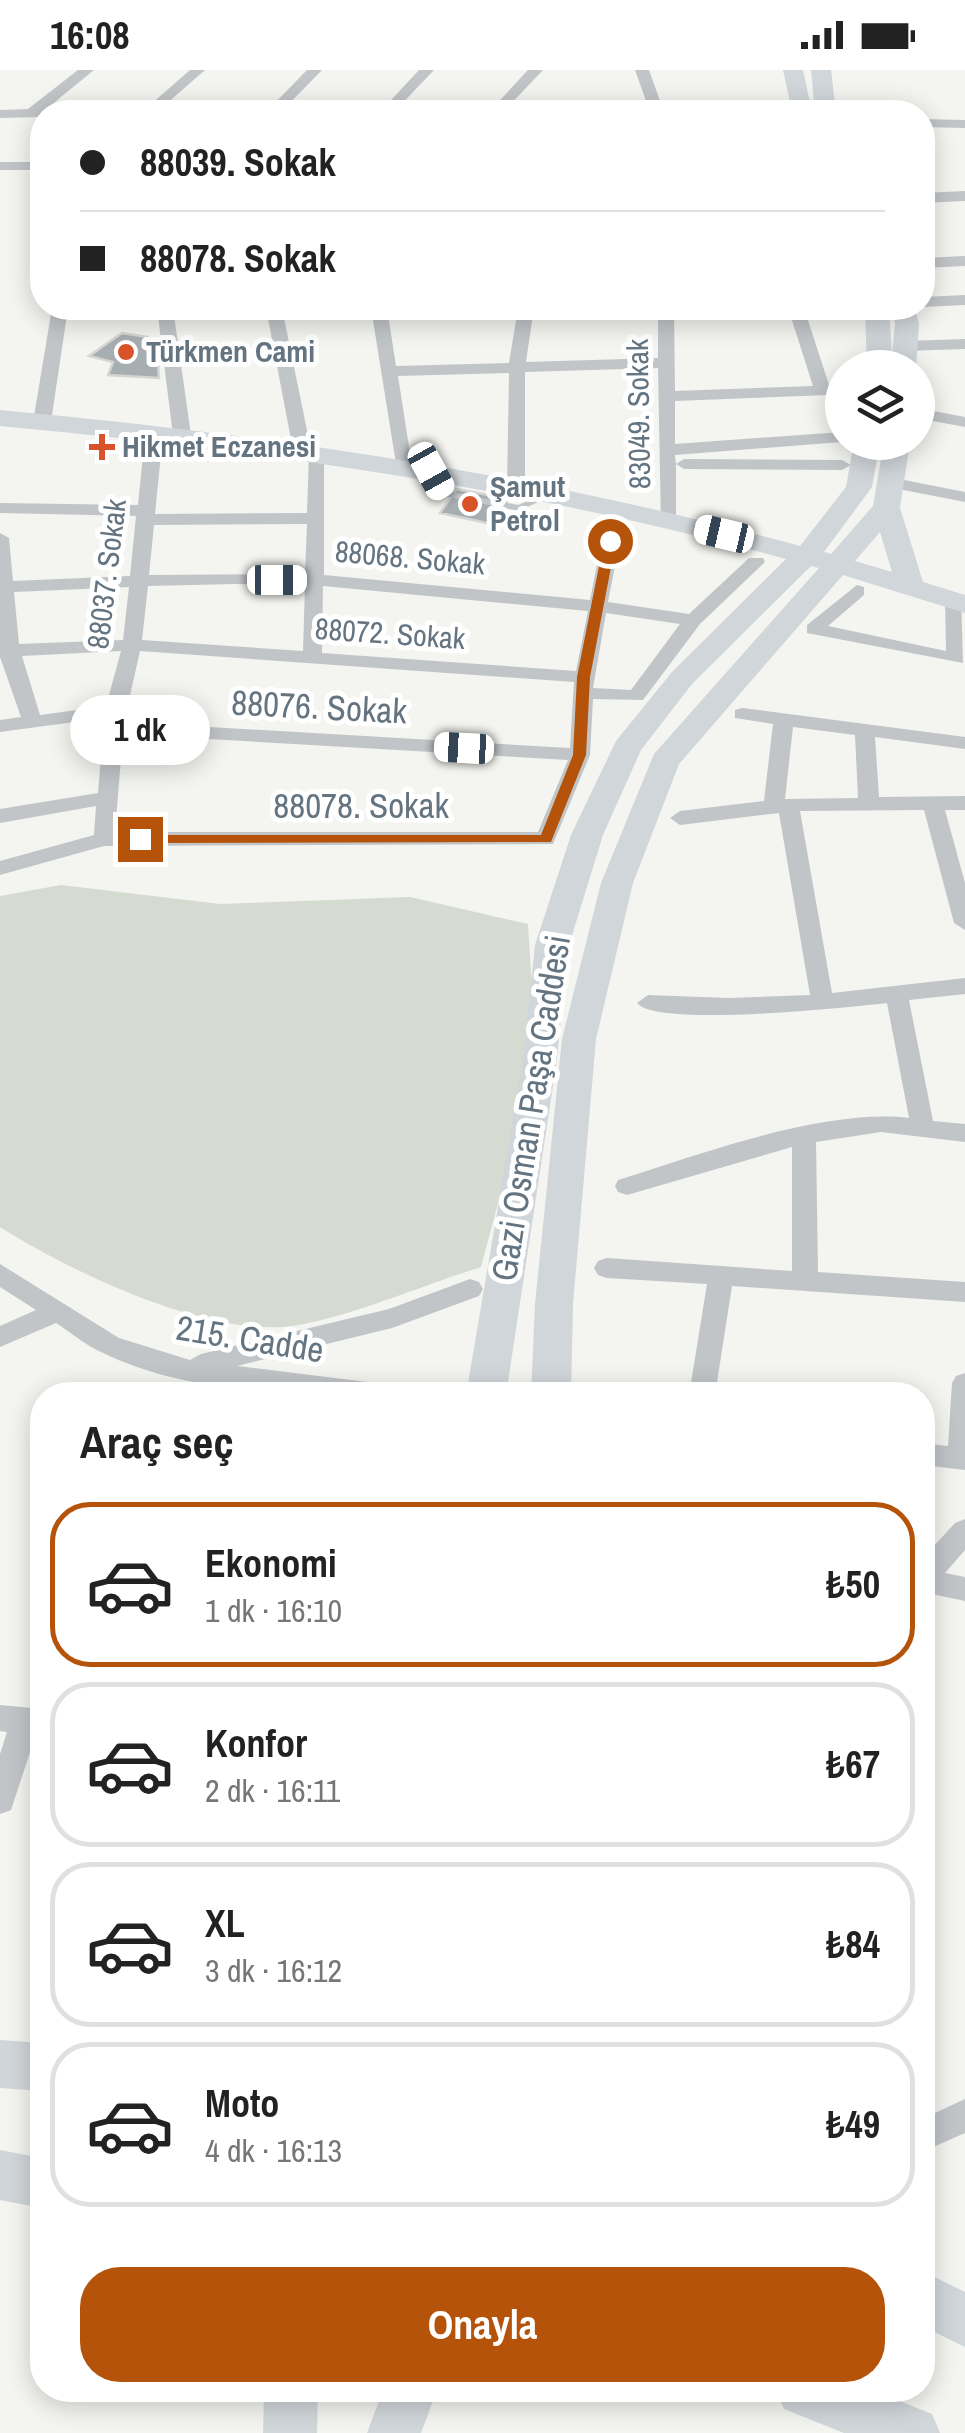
<!DOCTYPE html>
<html lang="tr">
<meta charset="utf-8">
<style>
:root{--surface:#fff;--page:#f6f6f6;--text:#222;--muted:#767676;--line:#e0e0e0;--accent:#b45309}
body{margin:0;font-family:"Archivo Narrow",sans-serif;background:var(--page);color:var(--text);height:100vh;display:flex;flex-direction:column;font-size:38px;white-space:nowrap}
*{box-sizing:border-box;margin:0}
p{font-size:32px;color:var(--muted)}
.icon{flex:none;width:55px;height:55px;fill:none;stroke:currentColor;stroke-width:2;stroke-linecap:round;stroke-linejoin:round}
.map{position:relative;flex:1;overflow:hidden}
.details{position:absolute;left:30px;top:1312px;width:905px;height:1020px;display:flex;flex-direction:column;background:var(--surface);border-radius:40px;box-shadow:0 5px 25px #0003}
.details>*{flex:none}
.hud{position:absolute;left:30px;top:30px;width:905px;height:220px;border-radius:40px;box-shadow:0 5px 25px #0003;display:grid;align-content:center;height:220px;padding:0 50px;background:var(--surface)}
.controls{position:absolute;left:825px;top:280px;display:grid;gap:20px}
.controls a{display:grid;place-items:center;width:110px;height:110px;border-radius:50%;background:var(--surface);box-shadow:0 5px 25px #0003;font-size:50px}
.end{position:absolute;width:45px;height:45px;margin:-22px;border:12px solid #b45309;background:#fff;box-shadow:0 0 0 5px #fff}
.from{border-radius:50%}
.bubble{position:absolute;height:70px;border-radius:35px;background:var(--surface);box-shadow:0 5px 25px #0003;font-size:32px;font-weight:800;line-height:70px;text-align:center}
.car{position:absolute;width:30px;height:60px;margin:-30px -15px;border-radius:12px;box-shadow:0 0 8px 2px #0007;background:linear-gradient(#fff 24%,#345 0 40%,#fff 0 76%,#345 0 86%,#fff 0)}
.hud b{display:flex;align-items:center;gap:35px;height:95px;font-size:38px}
.hud b+b{border-top:2px solid var(--line)}
.hud i{width:25px;height:25px;background:var(--text)}
ul{padding:0;list-style:none}
li{display:flex;align-items:center;gap:30px;height:165px;margin:0 20px 15px;padding:0 30px;border:5px solid var(--line);border-radius:40px}
li div{flex:1}
li b{display:block;font-size:38px}
li em{font-style:normal;font-weight:800}
li.current{border-color:var(--accent)}
li>.icon{width:90px;height:90px;stroke-width:1.5}
h2{padding:0 50px;font-size:45px;line-height:120px}
.button{display:flex;gap:20px;margin-top:auto;padding:20px 50px}
.button a{flex:1;height:115px;border-radius:40px;background:var(--accent);color:#fff;font-size:40px;font-weight:800;line-height:115px;text-align:center}
.status{display:flex;justify-content:space-between;align-items:center;height:70px;padding:0 50px;background:var(--surface);direction:ltr}
.status svg{height:28px;fill:currentColor}
.map>svg:first-child{display:block}
.green{fill:#d5dbd1}
.building{fill:#a6aeb2;stroke:#d5d5d3;stroke-width:2.5}
.lines{fill:none;stroke-linecap:round;stroke-linejoin:round}
.lane{fill:#c2c5c8;fill-rule:evenodd}
.street{fill:#c2c5c8;fill-rule:evenodd}
.secondary{fill:#d1d6da;fill-rule:evenodd}
.route{fill:#b45309}
.poi-dot{fill:#d9532a;stroke:#fff;stroke-width:4}
.labels{text-anchor:middle;stroke-width:10;stroke-linejoin:round;paint-order:stroke}
.far-poi-label{font-size:30px;font-weight:bold;fill:#647480;stroke:#fff;text-anchor:start}
.far-street-label{font-size:30px;fill:#647480;stroke:#fff}
.street-label{font-size:35px;fill:#647480;stroke:#fff}
</style>
<div class="status"><b>16:08</b><svg viewBox="0 0 49 12"><path d="M0 12V9h3v3zM5 12V6h3v6zM10 12V3h3v9zM15 12V0h3v12zM26 1h20v11H26zM47 4h2v5h-2z"/></svg></div>
<div class="map">
<svg width="965" height="2363" viewBox="0 0 965 2363">
<rect width="100%" height="100%" fill="#f4f4f0"/>
<path class="green" d="M 61,815 L 220,834 L 410,827 L 528,854 L 533,935 L 504,1111 L 481,1197 C 423,1215 358,1244 299,1255 C 214,1271 71,1202 0,1157 L 0,826 Z"/>
<path class="building" d="M 122,263 L 147,267 L 144,272 L 157,278 L 159,308 L 108,305 L 113,292 L 89,286 Z
M 457,419 L 509,429 L 492,454 L 440,443 Z"/>
<g class="lines">
<path class="lane" d="M 431,398 L 435,401 L 446,421 L 518,435 L 546,423 L 553,425 L 519,441 L 443,426 L 439,423 L 427,401 Z"/>
<path class="street" d="M 78,0 L 94,0 L 45,40 L 49,42 L 42,42 L 42,47 L 0,48 L 0,40 L 28,39 Z
M 190,0 L 205,0 L 157,42 L 142,42 Z
M 307,0 L 322,0 L 281,42 L 266,42 Z
M 419,0 L 434,0 L 394,42 L 380,42 Z
M 528,0 L 543,0 L 503,42 L 489,42 Z
M 635,0 L 649,0 L 664,42 L 650,42 Z
M 922,49 L 965,50 L 965,58 L 922,57 Z
M 0,92 L 42,92 L 42,100 L 0,100 Z
M 965,121 L 965,131 L 922,133 L 922,123 Z
M 965,186 L 965,196 L 922,198 L 922,188 Z
M 965,225 L 965,235 L 922,237 L 922,227 Z
M 52,238 L 68,238 L 51,352 L 42,357 L 33,352 Z
M 157,238 L 173,238 L 191,365 L 182,370 L 173,365 Z
M 266,238 L 282,238 L 311,380 L 308,384 L 293,380 Z
M 371,238 L 387,238 L 396,296 L 509,293 L 518,238 L 534,238 L 526,292 L 658,288 L 658,238 L 674,238 L 675,321 L 813,316 L 788,238 L 804,238 L 831,321 L 829,325 L 675,331 L 675,374 L 842,362 L 842,372 L 675,385 L 676,394 L 684,389 L 842,390 L 851,395 L 842,400 L 684,399 L 676,394 L 676,451 L 661,455 L 658,298 L 525,302 L 525,418 L 516,423 L 507,418 L 509,303 L 398,306 L 412,396 L 397,400 Z
M 965,269 L 965,279 L 905,281 L 897,276 L 905,271 Z
M 928,340 L 965,347 L 965,357 L 922,349 L 919,345 Z
M 154,359 L 163,364 L 155,444 L 307,443 L 309,383 L 324,379 L 324,505 L 590,530 L 608,439 L 617,434 L 626,439 L 608,532 L 689,544 L 749,488 L 763,488 L 765,492 L 700,554 L 643,630 L 593,629 L 590,685 L 553,774 L 104,776 L 0,805 L 0,791 L 94,765 L 96,736 L 0,753 L 0,739 L 98,723 L 104,648 L 0,662 L 0,650 L 21,647 L 0,587 L 0,463 L 9,468 L 13,511 L 130,506 L 136,446 L 0,443 L 0,433 L 138,435 L 145,364 ZM 307,454 L 305,504 L 149,505 L 154,455 ZM 235,514 L 305,515 L 303,581 L 142,570 L 148,516 ZM 323,516 L 588,541 L 576,601 L 322,583 ZM 129,517 L 123,570 L 19,574 L 14,522 ZM 606,543 L 680,554 L 631,620 L 593,618 ZM 121,581 L 106,636 L 40,645 L 22,586 ZM 140,581 L 574,612 L 570,678 L 124,652 ZM 123,664 L 568,690 L 538,762 L 115,762 Z
M 894,408 L 965,422 L 965,432 L 888,417 L 885,413 Z
M 857,515 L 864,517 L 864,525 L 828,556 L 946,581 L 945,530 L 947,526 L 961,526 L 963,593 L 807,563 L 807,555 Z
M 742,638 L 965,667 L 965,679 L 875,667 L 879,727 L 965,726 L 965,740 L 945,740 L 965,813 L 965,860 L 954,853 L 924,740 L 800,741 L 832,923 L 965,908 L 965,924 L 909,930 L 933,1051 L 965,1054 L 965,1072 L 881,1062 L 816,1072 L 818,1202 L 965,1212 L 965,1232 L 732,1216 L 715,1325 L 689,1325 L 707,1214 L 607,1208 L 598,1205 L 594,1198 L 598,1191 L 607,1188 L 792,1201 L 792,1077 L 627,1125 L 618,1122 L 615,1116 L 618,1110 C 701,1084 824,1038 909,1048 L 887,933 C 851,937 656,958 637,933 L 648,925 L 728,928 L 810,925 L 779,743 L 680,755 L 670,748 L 680,741 L 764,731 L 773,654 L 735,648 L 735,640 ZM 793,657 L 855,665 L 858,728 L 785,729 Z
M 0,1194 L 119,1268 L 190,1290 L 201,1284 L 389,1239 L 470,1209 L 479,1212 L 483,1219 L 479,1226 L 392,1258 L 237,1296 L 392,1315 L 401,1318 L 405,1325 C 306,1325 193,1327 101,1282 C 85,1275 70,1262 56,1253 L 0,1277 L 0,1256 L 36,1240 L 0,1217 Z
M 965,1303 L 965,1400 L 922,1395 L 922,1373 L 948,1376 L 952,1313 L 956,1306 Z
M 965,1449 L 965,1480 L 945,1503 L 965,1507 L 965,1531 L 922,1522 L 922,1489 L 955,1453 Z
M 0,1635 L 42,1639 L 42,1665 L 36,1664 L 11,1740 L 0,1744 L 0,1684 L 7,1662 L 0,1661 Z
M 965,2029 L 965,2063 L 922,2082 L 922,2049 Z"/>
<path class="secondary" d="M 783,0 L 803,0 L 812,42 L 792,42 Z
M 811,0 L 831,0 L 836,42 L 815,42 Z
M 865,238 L 889,238 L 892,285 L 895,254 L 891,238 L 915,238 L 919,254 L 916,298 L 867,298 Z
M 0,340 C 270,365 537,404 800,476 L 846,417 L 854,372 L 880,372 L 872,417 L 824,482 L 831,484 L 873,436 L 884,372 L 910,372 L 900,438 L 923,512 L 965,525 L 965,543 L 843,505 L 679,694 L 633,813 L 596,969 L 573,1234 L 571,1325 L 531,1325 L 535,1234 L 562,969 L 601,813 L 654,684 L 819,498 L 811,496 L 692,614 L 641,680 L 603,765 L 569,875 L 556,996 L 506,1325 L 466,1325 L 522,996 L 535,875 L 571,765 L 616,671 L 672,602 L 786,489 C 528,418 266,381 0,356 ZM 880,462 L 892,502 L 855,491 Z
M 0,1970 L 42,1973 L 42,2021 L 0,2018 Z
M 0,2080 L 42,2088 L 42,2138 L 0,2130 Z
M 922,2201 L 965,2222 L 965,2277 L 922,2256 Z
M 264,2320 L 318,2320 L 317,2363 L 263,2363 Z
M 383,2320 L 437,2320 L 421,2363 L 367,2363 Z
M 776,2320 L 872,2320 L 932,2344 L 940,2363 L 844,2363 L 784,2339 Z"/>
</g>
<path class="route" d="M 610,468 L 616,471 L 590,607 L 586,685 L 551,772 L 140,773 L 133,769 L 140,765 L 541,765 L 573,685 L 577,607 L 604,471 Z"/>
<g class="poi-dot">
<circle cx="126" cy="282" r="10"/>
<path d="M97 362h10v10h10v10h-10v10h-10v-10h-10v-10h10z"/>
<circle cx="470" cy="434" r="10"/>
</g>
<g class="labels">
<g class="far-poi-label">
<text x="146" y="292">Türkmen Cami</text>
<text x="122" y="387">Hikmet Eczanesi</text>
<text x="490" y="427">Şamut<tspan x="490" dy="34">Petrol</tspan></text>
</g>
<g class="far-street-label">
<text transform="translate(639 344) rotate(-91)" y="10">83049. Sokak</text>
<text transform="translate(410 488) rotate(5)" y="10">88068. Sokak</text>
<text transform="translate(107 504) rotate(-83)" y="10">88037. Sokak</text>
<text transform="translate(390 564) rotate(4)" y="10">88072. Sokak</text>
</g>
<g class="street-label">
<text transform="translate(319 637) rotate(3)" y="12">88076. Sokak</text>
<text x="361" y="748">88078. Sokak</text>
<text transform="translate(531 1038) rotate(-81)" y="12">Gazi Osman Paşa Caddesi</text>
<text transform="translate(250 1269) rotate(9)" y="12">215. Cadde</text>
</g>
</g>
</svg>
<div class="controls">
<a><svg class="icon" aria-label="layers" viewBox="0 0 24 24"><path d="M12 4l9 5-9 5-9-5zM3 14l9 5 9-5"/></svg></a>
</div>
<i class="end from" style="left:610px;top:471px"></i>
<i class="end" style="left:140px;top:769px"></i>
<div class="bubble" style="left:70px;top:625px;width:140px">1 dk</div>
<i class="car" style="left:431px;top:401px;rotate:151deg"></i>
<i class="car" style="left:724px;top:464px;rotate:283deg"></i>
<i class="car" style="left:277px;top:510px;rotate:90deg"></i>
<i class="car" style="left:464px;top:678px;rotate:273deg"></i>
<div class="hud">
<b><i class="from"></i>88039. Sokak</b>
<b><i></i>88078. Sokak</b>
</div>
<section class="details">
<h2>Araç seç</h2>
<ul>
<li class="current"><svg class="icon" aria-label="car" viewBox="0 0 24 24"><path d="M5 17H2v-5l4-1 3-4h7l3 4 3 1v5h-3M9 17h6M6 11h13"/><circle cx="7" cy="17" r="2"/><circle cx="17" cy="17" r="2"/></svg><div><b>Ekonomi</b><p>1 dk · 16:10</p></div><em>₺50</em></li>
<li><svg class="icon" aria-label="car" viewBox="0 0 24 24"><path d="M5 17H2v-5l4-1 3-4h7l3 4 3 1v5h-3M9 17h6M6 11h13"/><circle cx="7" cy="17" r="2"/><circle cx="17" cy="17" r="2"/></svg><div><b>Konfor</b><p>2 dk · 16:11</p></div><em>₺67</em></li>
<li><svg class="icon" aria-label="car" viewBox="0 0 24 24"><path d="M5 17H2v-5l4-1 3-4h7l3 4 3 1v5h-3M9 17h6M6 11h13"/><circle cx="7" cy="17" r="2"/><circle cx="17" cy="17" r="2"/></svg><div><b>XL</b><p>3 dk · 16:12</p></div><em>₺84</em></li>
<li><svg class="icon" aria-label="car" viewBox="0 0 24 24"><path d="M5 17H2v-5l4-1 3-4h7l3 4 3 1v5h-3M9 17h6M6 11h13"/><circle cx="7" cy="17" r="2"/><circle cx="17" cy="17" r="2"/></svg><div><b>Moto</b><p>4 dk · 16:13</p></div><em>₺49</em></li>
</ul>
<div class="button"><a>Onayla</a></div>
</section>
</div>
